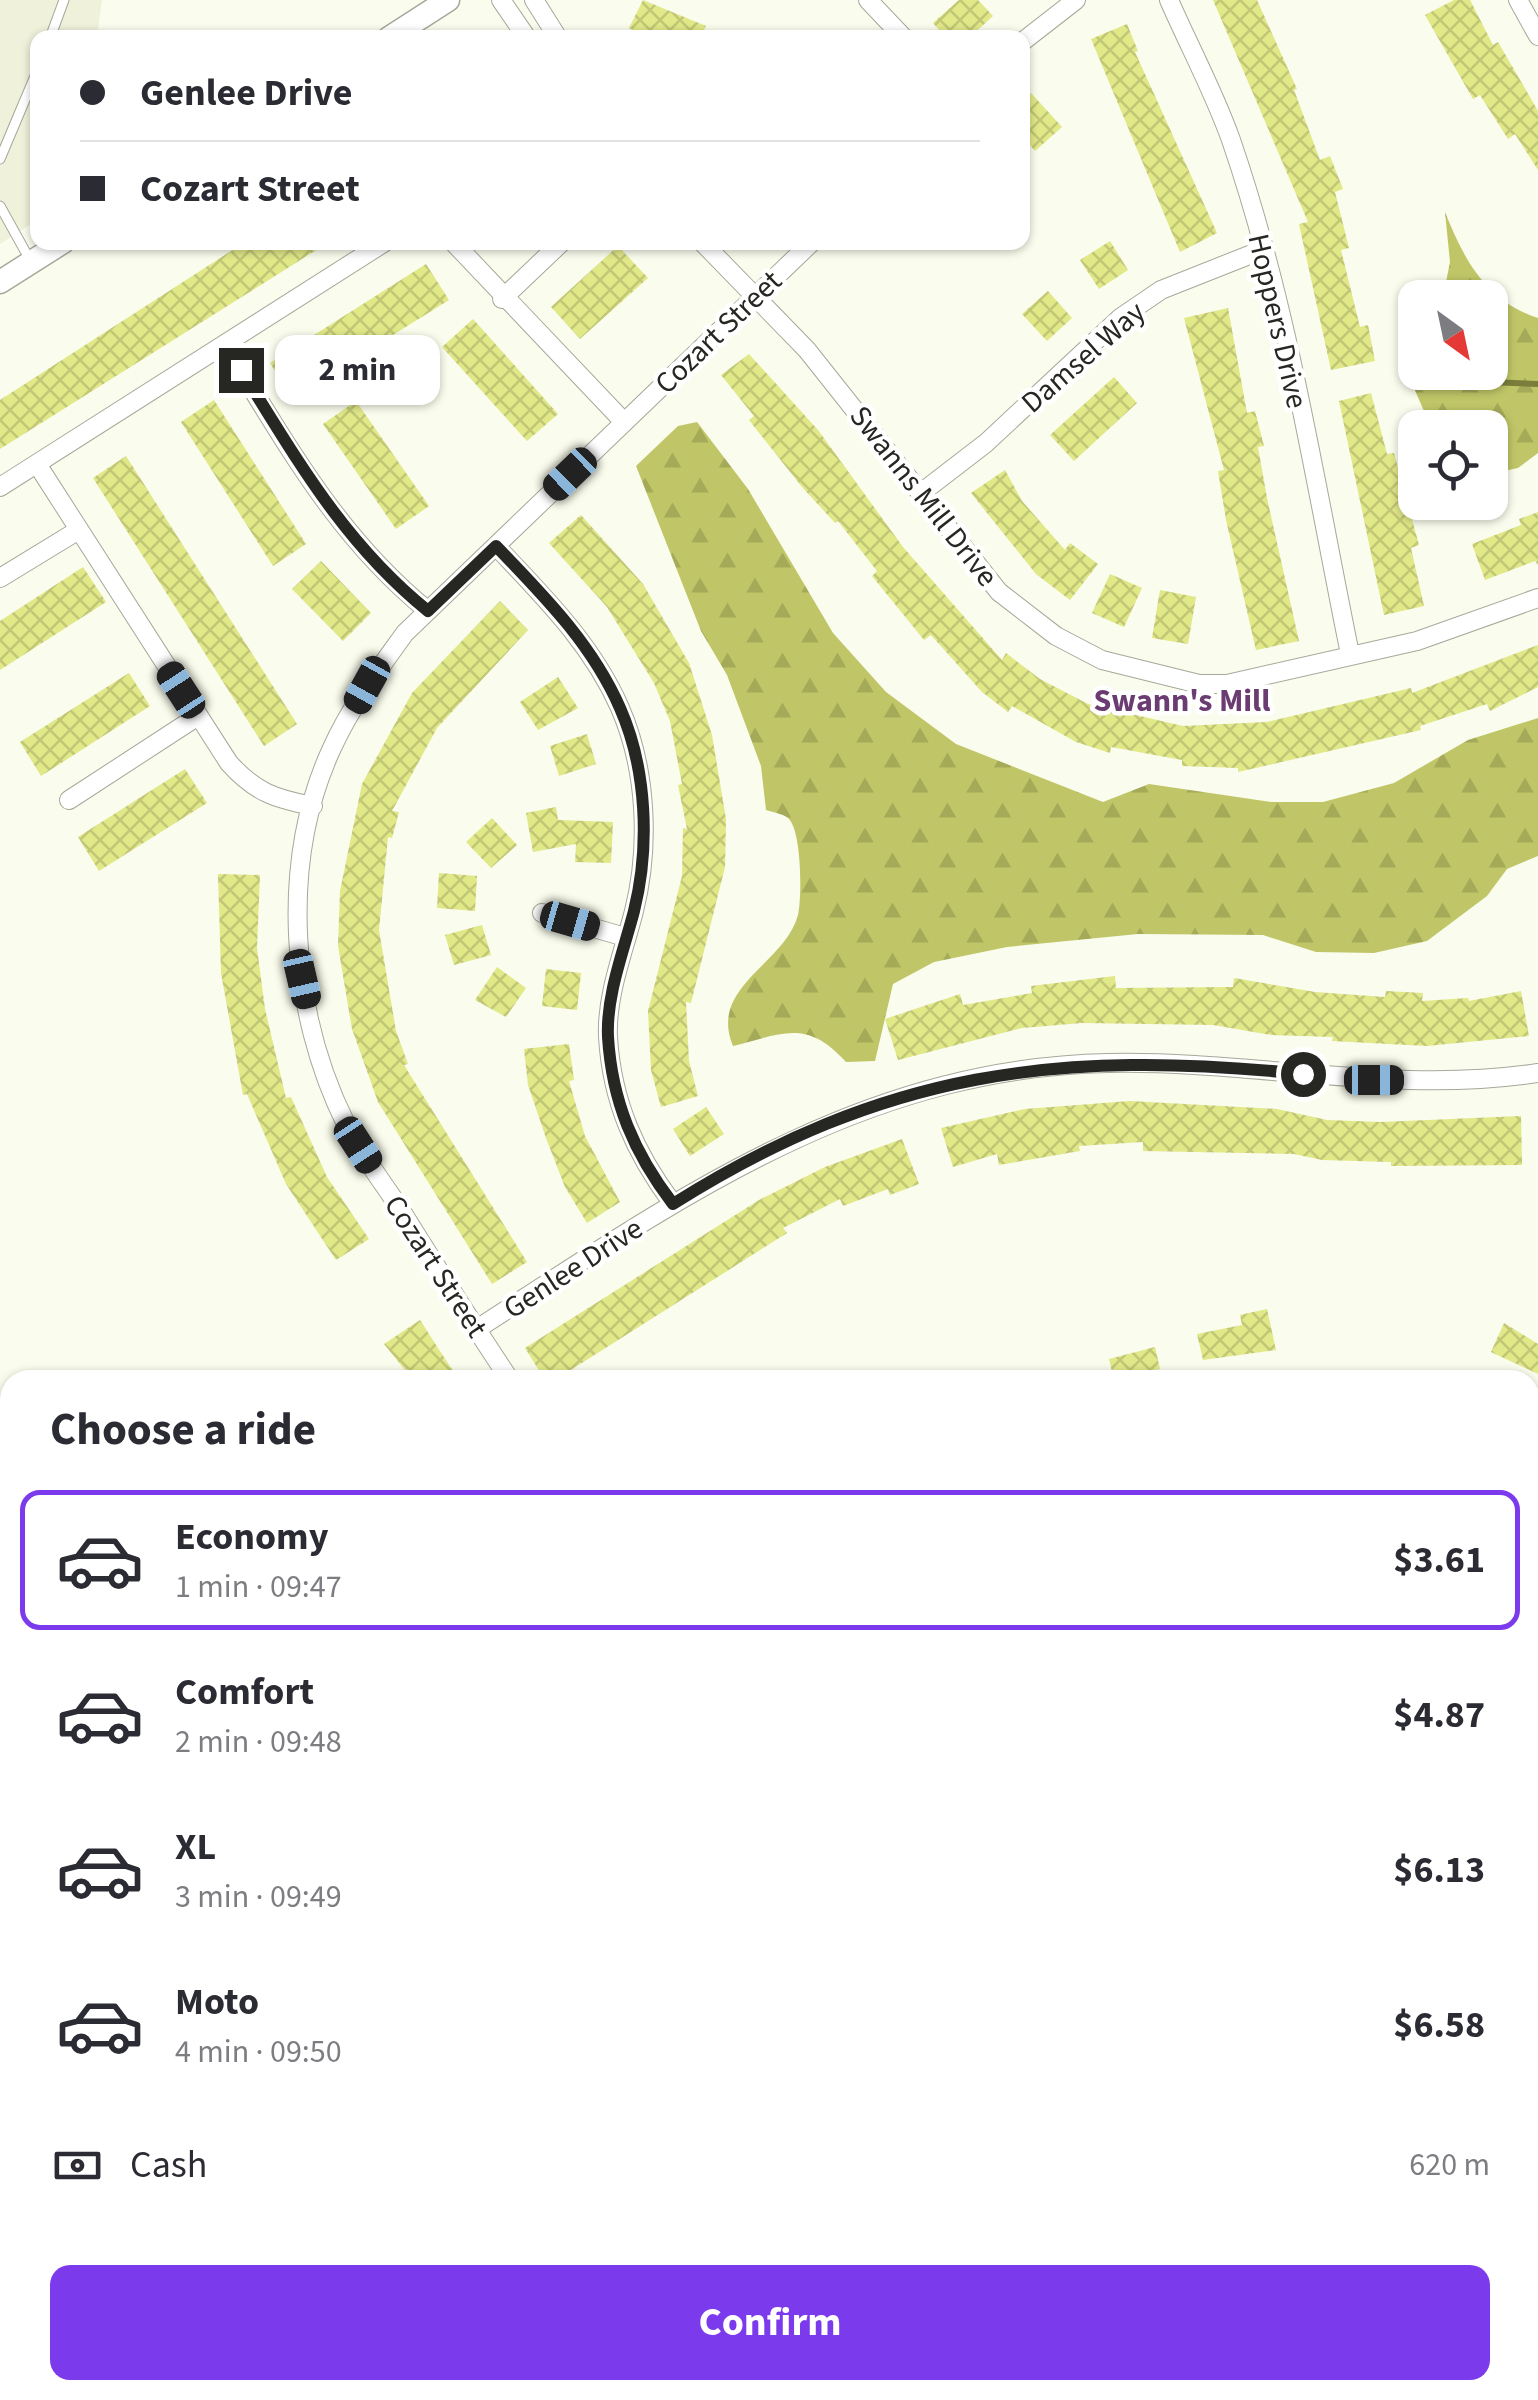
<!DOCTYPE html>
<meta charset="utf-8">
<style>
:root{--surface:#fff;--page:#f2f2f3;--text:#2b2b33;--muted:#7c7c81;--line:#e1e1e2;--accent:#7c3aed}
body{margin:0;font-family:"Source Sans 3",sans-serif;background:var(--page);color:var(--text);height:100vh;display:flex;flex-direction:column;font-size:38px;white-space:nowrap}
*{box-sizing:border-box;margin:0}
p{font-size:32px;color:var(--muted)}
.icon{flex:none;width:55px;height:55px;fill:none;stroke:currentColor;stroke-width:2;stroke-linecap:round;stroke-linejoin:round}
.map{position:relative;flex:1;overflow:hidden}
.side{position:absolute;left:0px;top:1370px;width:1540px;height:1030px;display:flex;flex-direction:column;background:var(--surface);border-radius:30px 30px 0 0;box-shadow:0 2px 8px #0004}
.side>*{flex:none}
.hud{position:absolute;left:30px;top:30px;width:1000px;height:220px;border-radius:20px;box-shadow:0 2px 8px #0004;display:grid;align-content:center;height:220px;padding:0 50px;background:var(--surface)}
.needle{width:65px;rotate:147deg}
.controls{position:absolute;left:1398px;top:280px;display:grid;gap:20px}
.controls a{display:grid;place-items:center;width:110px;height:110px;border-radius:20px;background:var(--surface);box-shadow:0 2px 8px #0004;font-size:50px}
.end{position:absolute;width:45px;height:45px;margin:-22px;border:12px solid #262722;background:#fff;box-shadow:0 0 0 5px #fff}
.from{border-radius:50%}
.bubble{position:absolute;height:70px;border-radius:20px;background:var(--surface);box-shadow:0 2px 8px #0004;font-size:32px;font-weight:700;line-height:70px;text-align:center}
.car{position:absolute;width:30px;height:60px;margin:-30px -15px;border-radius:12px;box-shadow:0 0 8px 2px #0007;background:linear-gradient(#222 24%,#8ab4d8 0 40%,#222 0 76%,#8ab4d8 0 86%,#222 0)}
.hud b{display:flex;align-items:center;gap:35px;height:95px;font-size:38px}
.hud b+b{border-top:2px solid var(--line)}
.hud i{width:25px;height:25px;background:var(--text)}
ul{padding:0;list-style:none}
li{display:flex;align-items:center;gap:30px;height:140px;margin:0 20px 15px;padding:0 30px;border:5px solid transparent;border-radius:20px}
li div{flex:1}
li b{display:block;font-size:38px}
li em{font-style:normal;font-weight:700}
li.current{border-color:var(--accent)}
li>.icon{width:90px;height:90px;stroke-width:1.5}
h2{padding:0 50px;font-size:45px;line-height:120px}
.pay{display:flex;align-items:center;gap:25px;height:110px;padding:0 50px;font-size:38px}
.pay p{margin-inline-start:auto}
.button{display:flex;gap:20px;margin-top:auto;padding:20px 50px}
.button a{flex:1;height:115px;border-radius:20px;background:var(--accent);color:#fff;font-size:40px;font-weight:700;line-height:115px;text-align:center}
.map>svg:first-child{display:block}
.built{fill:#eff1db}
.forest{fill:url(#forest-firs)}
.lines{fill:none;stroke-linecap:round;stroke-linejoin:round}
.stream{stroke:#7a7e3a;stroke-width:6}
.building{fill:url(#building-cross-hatch)}
.service-casing{stroke:#a6a89a;stroke-width:11}
.minor-casing{stroke:#a6a89a;stroke-width:20}
.tertiary-casing{stroke:#a6a89a;stroke-width:25}
.service{stroke:#fff;stroke-width:9}
.minor{stroke:#fff;stroke-width:18}
.tertiary{stroke:#fff;stroke-width:22}
.route{stroke:#262722;stroke-width:12}
.labels{text-anchor:middle;stroke-width:9;stroke-linejoin:round;paint-order:stroke}
.street-label{font-size:30px;fill:#262722;stroke:#fff}
.neighbourhood-label{font-size:32px;font-weight:bold;fill:#6a3c71;stroke:#fff}
</style>
<div class="map">
<svg width="1538" height="2400" viewBox="0 0 1538 2400">
<defs>
<pattern id="forest-firs" width="22" height="20" patternUnits="userSpaceOnUse" patternTransform="scale(2.5)"><rect width="22" height="20" fill="#c0c667"/><path d="M5 1l3.5 6h-7zM16 11l3.5 6h-7z" fill="#a5aa59"/></pattern>
<pattern id="building-cross-hatch" width="8" height="8" patternUnits="userSpaceOnUse" patternTransform="scale(2.5)"><rect width="8" height="8" fill="#e1e888"/><path d="M0 0l8 8M0 8l8-8" fill="none" stroke="#c1c775"/></pattern>
</defs>
<rect width="100%" height="100%" fill="#fafced"/>
<path class="built" d="M 0,0 L 102,0 L 97,37 L 38,38 L 37,220 L 0,244 Z"/>
<path class="forest" d="M 1445,212 C 1464,260 1486,301 1538,318 L 1538,453 L 1518,468 L 1490,474 L 1490,428 L 1431,427 L 1403,363 L 1415,324 L 1415,372 L 1490,372 L 1490,298 L 1443,297 L 1450,262 Z
M 697,422 L 748,489 L 833,633 L 886,692 L 956,744 L 1103,802 L 1149,784 L 1271,802 L 1323,802 L 1394,783 L 1468,740 L 1538,718 L 1538,856 L 1507,869 L 1487,896 L 1427,941 L 1374,953 L 1316,952 L 1263,935 L 1138,934 L 1007,947 L 934,962 L 893,984 L 875,1061 L 846,1062 C 807,1019 784,1033 733,1046 C 708,987 785,964 798,915 C 802,897 802,830 788,818 C 783,814 772,812 766,810 L 761,766 L 727,675 L 701,631 L 636,466 L 678,426 Z"/>
<g class="lines">
<path class="stream" d="M 1439,380 L 1538,384"/>
</g>
<path class="building" d="M 643,0 L 706,26 L 700,38 L 648,38 L 629,28 Z
M 959,0 L 978,0 L 993,16 L 969,38 L 946,38 L 933,23 Z
M 1213,0 L 1257,0 L 1297,89 L 1294,90 L 1320,160 L 1330,156 L 1343,189 L 1335,192 L 1349,248 L 1341,250 L 1360,327 L 1368,325 L 1375,361 L 1331,370 L 1299,224 L 1308,222 Z
M 1454,0 L 1470,0 L 1493,45 L 1498,42 L 1538,111 L 1538,170 L 1515,134 L 1508,139 L 1480,95 L 1473,99 L 1425,15 Z
M 1127,24 L 1138,51 L 1135,52 L 1217,233 L 1180,252 L 1091,39 Z
M 1031,93 L 1062,127 L 1035,151 L 1022,136 L 1022,100 Z
M 1110,241 L 1128,270 L 1099,289 L 1080,260 Z
M 245,242 L 329,242 L 0,449 L 0,400 Z
M 618,246 L 648,278 L 580,339 L 551,307 Z
M 426,264 L 449,300 L 292,398 L 270,363 Z
M 1048,291 L 1072,318 L 1047,341 L 1022,314 Z
M 1228,308 L 1247,413 L 1255,411 L 1264,446 L 1258,447 L 1267,498 L 1299,641 L 1256,650 L 1226,520 L 1218,471 L 1224,470 L 1184,318 Z
M 473,319 L 558,414 L 527,441 L 442,347 Z
M 749,354 L 818,430 L 903,547 L 1002,660 L 1006,653 L 1040,679 L 1088,704 L 1183,726 L 1267,722 L 1411,688 L 1412,693 L 1538,645 L 1538,687 L 1490,711 L 1487,704 L 1420,726 L 1421,730 L 1238,772 L 1238,768 L 1182,766 L 1182,760 L 1111,747 L 1110,753 L 1076,742 L 1012,706 L 1008,712 L 982,692 L 931,635 L 924,640 L 872,576 L 877,571 L 838,521 L 835,523 L 802,487 L 749,420 L 754,416 L 721,375 Z
M 1114,377 L 1137,403 L 1074,461 L 1050,435 Z
M 1371,393 L 1387,454 L 1394,453 L 1419,545 L 1411,548 L 1424,606 L 1384,615 L 1339,401 Z
M 214,400 L 306,544 L 273,566 L 181,422 Z
M 356,401 L 429,506 L 396,529 L 323,424 Z
M 126,456 L 297,724 L 264,746 L 93,478 Z
M 1005,470 L 1022,501 L 1065,550 L 1070,543 L 1098,564 L 1070,600 L 1036,574 L 971,493 Z
M 1538,512 L 1538,565 L 1535,561 L 1485,580 L 1472,544 L 1521,525 L 1519,519 Z
M 581,515 L 643,584 L 689,663 L 712,735 L 726,819 L 725,867 L 691,1003 L 686,1002 L 689,1061 L 698,1096 L 661,1107 L 651,1070 L 648,1011 L 682,876 L 683,828 L 687,829 L 678,785 L 682,784 L 670,721 L 654,683 L 607,607 L 549,543 Z
M 321,561 L 371,613 L 343,641 L 292,589 Z
M 83,567 L 106,602 L 0,670 L 0,621 Z
M 1110,574 L 1142,588 L 1124,627 L 1092,613 Z
M 1160,590 L 1196,597 L 1188,644 L 1152,638 Z
M 500,601 L 528,630 L 437,728 L 392,811 L 399,812 L 392,838 L 388,837 L 379,930 L 396,1031 L 408,1064 L 404,1065 L 527,1262 L 492,1284 L 378,1102 L 352,1029 L 338,946 L 340,891 L 362,784 L 412,693 Z
M 129,673 L 150,706 L 41,776 L 20,742 Z
M 558,677 L 578,708 L 538,730 L 520,702 Z
M 587,734 L 596,764 L 559,776 L 550,746 Z
M 185,769 L 207,803 L 99,871 L 78,837 Z
M 556,807 L 558,820 L 613,822 L 611,863 L 575,862 L 576,844 L 533,852 L 526,813 Z
M 492,818 L 517,845 L 491,868 L 466,842 Z
M 439,873 L 477,876 L 475,911 L 437,908 Z
M 218,874 L 260,875 L 257,948 L 265,1009 L 286,1098 L 291,1097 L 327,1177 L 369,1239 L 336,1260 L 286,1184 L 247,1094 L 243,1095 L 221,973 Z
M 482,925 L 491,955 L 454,965 L 445,935 Z
M 497,967 L 526,988 L 506,1017 L 475,1000 Z
M 546,969 L 581,973 L 577,1010 L 542,1006 Z
M 1115,976 L 1116,988 L 1233,987 L 1234,978 L 1315,992 L 1385,997 L 1386,991 L 1423,993 L 1422,1001 L 1468,998 L 1469,1001 L 1521,991 L 1529,1036 L 1427,1046 L 1332,1041 L 1333,1037 L 1271,1035 L 1213,1025 L 1082,1023 L 1022,1028 L 898,1060 L 885,1019 L 960,994 L 963,1005 L 1032,993 L 1031,986 Z
M 569,1044 L 574,1080 L 569,1081 L 585,1136 L 620,1202 L 587,1223 L 565,1187 L 546,1138 L 528,1085 L 524,1049 Z
M 1130,1101 L 1277,1109 L 1327,1120 L 1381,1122 L 1521,1116 L 1522,1165 L 1391,1166 L 1391,1162 L 1322,1160 L 1294,1154 L 1143,1151 L 1143,1142 L 1079,1146 L 1080,1151 L 999,1165 L 997,1154 L 953,1167 L 941,1128 L 1025,1109 Z
M 706,1107 L 724,1134 L 690,1156 L 673,1129 Z
M 902,1139 L 919,1184 L 890,1195 L 888,1189 L 843,1206 L 840,1199 L 783,1228 L 787,1233 L 555,1380 L 545,1380 L 525,1348 L 759,1200 L 825,1167 Z
M 1267,1309 L 1276,1350 L 1203,1360 L 1197,1334 L 1242,1325 L 1240,1315 Z
M 420,1320 L 436,1345 L 459,1380 L 413,1380 L 384,1344 Z
M 1504,1323 L 1538,1344 L 1538,1374 L 1491,1352 Z
M 1155,1347 L 1160,1369 L 1148,1372 L 1150,1380 L 1114,1380 L 1109,1359 Z"/>
<g class="lines">
<g class="service-casing">
<path id="service" d="M 50,38 L 64,0
M 0,159 L 38,69
M 0,206 L 30,260"/>
</g>
<g class="minor-casing">
<path id="minor" d="M 501,0 L 527,38
M 534,0 L 558,38
M 868,0 L 904,38
M 1169,0 C 1189,46 1214,92 1231,140 C 1288,305 1315,483 1350,654
M 1518,0 L 1538,36
M 1022,42 L 1076,0
M 453,242 L 624,422
M 702,242 L 807,350 L 999,592 L 1056,636 L 1102,660 L 1199,684 L 1227,684 L 1417,641 L 1538,598
M 502,299 L 562,242
M 225,345 C 287,444 336,536 428,611
M 37,464 L 229,763 C 255,792 275,799 313,806
M 0,487 L 385,242
M 921,493 L 986,443 L 1120,318 L 1161,290 L 1262,250
M 496,546 C 543,596 592,644 620,708 C 647,770 650,847 634,911 C 624,951 606,995 608,1037 C 612,1102 635,1153 673,1204
M 0,578 L 77,531
M 69,800 L 198,716
M 542,913 L 625,937
M 477,1329 C 676,1200 860,1068 1108,1063 C 1252,1060 1394,1095 1538,1073
M 510,1380 C 472,1323 435,1265 399,1207 C 381,1180 360,1153 346,1124 C 290,1012 279,862 332,748 C 351,706 379,669 405,633 L 812,242
M 1530,1481 L 1538,1483
M 0,2012 L 10,2009
M 232,2400 L 271,2390"/>
</g>
<g class="tertiary-casing">
<path id="tertiary" d="M 389,38 L 448,0
M 0,282 L 63,242"/>
</g>
<use href="#service" class="service"/>
<use href="#minor" class="minor"/>
<use href="#tertiary" class="tertiary"/>
</g>
<g class="lines">
<path class="route" d="M 241,370 C 298,461 344,543 428,611 L 496,546 C 544,596 592,644 620,708 C 647,769 650,847 634,911 C 624,950 606,995 608,1037 C 612,1102 634,1153 673,1204 C 884,1071 1059,1049 1303,1074"/>
</g>
<g class="labels">
<g class="street-label">
<text transform="translate(1278 321) rotate(77)" y="10">Hoppers Drive</text>
<text transform="translate(718 332) rotate(-44)" y="10">Cozart Street</text>
<text transform="translate(1083 357) rotate(-41)" y="10">Damsel Way</text>
<text transform="translate(924 496) rotate(52)" y="10">Swanns Mill Drive</text>
<text transform="translate(436 1266) rotate(57)" y="10">Cozart Street</text>
<text transform="translate(573 1268) rotate(-33)" y="10">Genlee Drive</text>
</g>
<g class="neighbourhood-label">
<text x="1182" y="711">Swann's Mill</text>
</g>
</g>
</svg>
<div class="controls">
<a><svg class="needle" viewBox="-14 -14 28 28"><path d="M0-13l5 13h-10z" fill="#e53935"/><path d="M0 13l5-13h-10z" fill="#7c7c81"/></svg></a>
<a><svg class="icon" aria-label="locate" viewBox="0 0 24 24"><circle cx="12" cy="12" r="6"/><path d="M12 2v4M12 18v4M2 12h4M18 12h4"/></svg></a>
</div>
<i class="end from" style="left:1303px;top:1074px"></i>
<i class="end" style="left:241px;top:370px"></i>
<div class="bubble" style="left:275px;top:335px;width:165px">2 min</div>
<i class="car" style="left:570px;top:474px;rotate:226deg"></i>
<i class="car" style="left:367px;top:685px;rotate:209deg"></i>
<i class="car" style="left:181px;top:690px;rotate:327deg"></i>
<i class="car" style="left:570px;top:921px;rotate:106deg"></i>
<i class="car" style="left:302px;top:979px;rotate:167deg"></i>
<i class="car" style="left:1374px;top:1080px;rotate:90deg"></i>
<i class="car" style="left:358px;top:1145px;rotate:147deg"></i>
<div class="hud">
<b><i class="from"></i>Genlee Drive</b>
<b><i></i>Cozart Street</b>
</div>
<section class="side">
<h2>Choose a ride</h2>
<ul>
<li class="current"><svg class="icon" aria-label="car" viewBox="0 0 24 24"><path d="M5 17H2v-5l4-1 3-4h7l3 4 3 1v5h-3M9 17h6M6 11h13"/><circle cx="7" cy="17" r="2"/><circle cx="17" cy="17" r="2"/></svg><div><b>Economy</b><p>1 min · 09:47</p></div><em>$3.61</em></li>
<li><svg class="icon" aria-label="car" viewBox="0 0 24 24"><path d="M5 17H2v-5l4-1 3-4h7l3 4 3 1v5h-3M9 17h6M6 11h13"/><circle cx="7" cy="17" r="2"/><circle cx="17" cy="17" r="2"/></svg><div><b>Comfort</b><p>2 min · 09:48</p></div><em>$4.87</em></li>
<li><svg class="icon" aria-label="car" viewBox="0 0 24 24"><path d="M5 17H2v-5l4-1 3-4h7l3 4 3 1v5h-3M9 17h6M6 11h13"/><circle cx="7" cy="17" r="2"/><circle cx="17" cy="17" r="2"/></svg><div><b>XL</b><p>3 min · 09:49</p></div><em>$6.13</em></li>
<li><svg class="icon" aria-label="car" viewBox="0 0 24 24"><path d="M5 17H2v-5l4-1 3-4h7l3 4 3 1v5h-3M9 17h6M6 11h13"/><circle cx="7" cy="17" r="2"/><circle cx="17" cy="17" r="2"/></svg><div><b>Moto</b><p>4 min · 09:50</p></div><em>$6.58</em></li>
</ul>
<div class="pay"><svg class="icon" aria-label="cash" viewBox="0 0 24 24"><path d="M3 7h18v10H3z"/><circle cx="12" cy="12" r="2"/></svg>Cash<p>620 m</p></div>
<div class="button"><a>Confirm</a></div>
</section>
</div>
